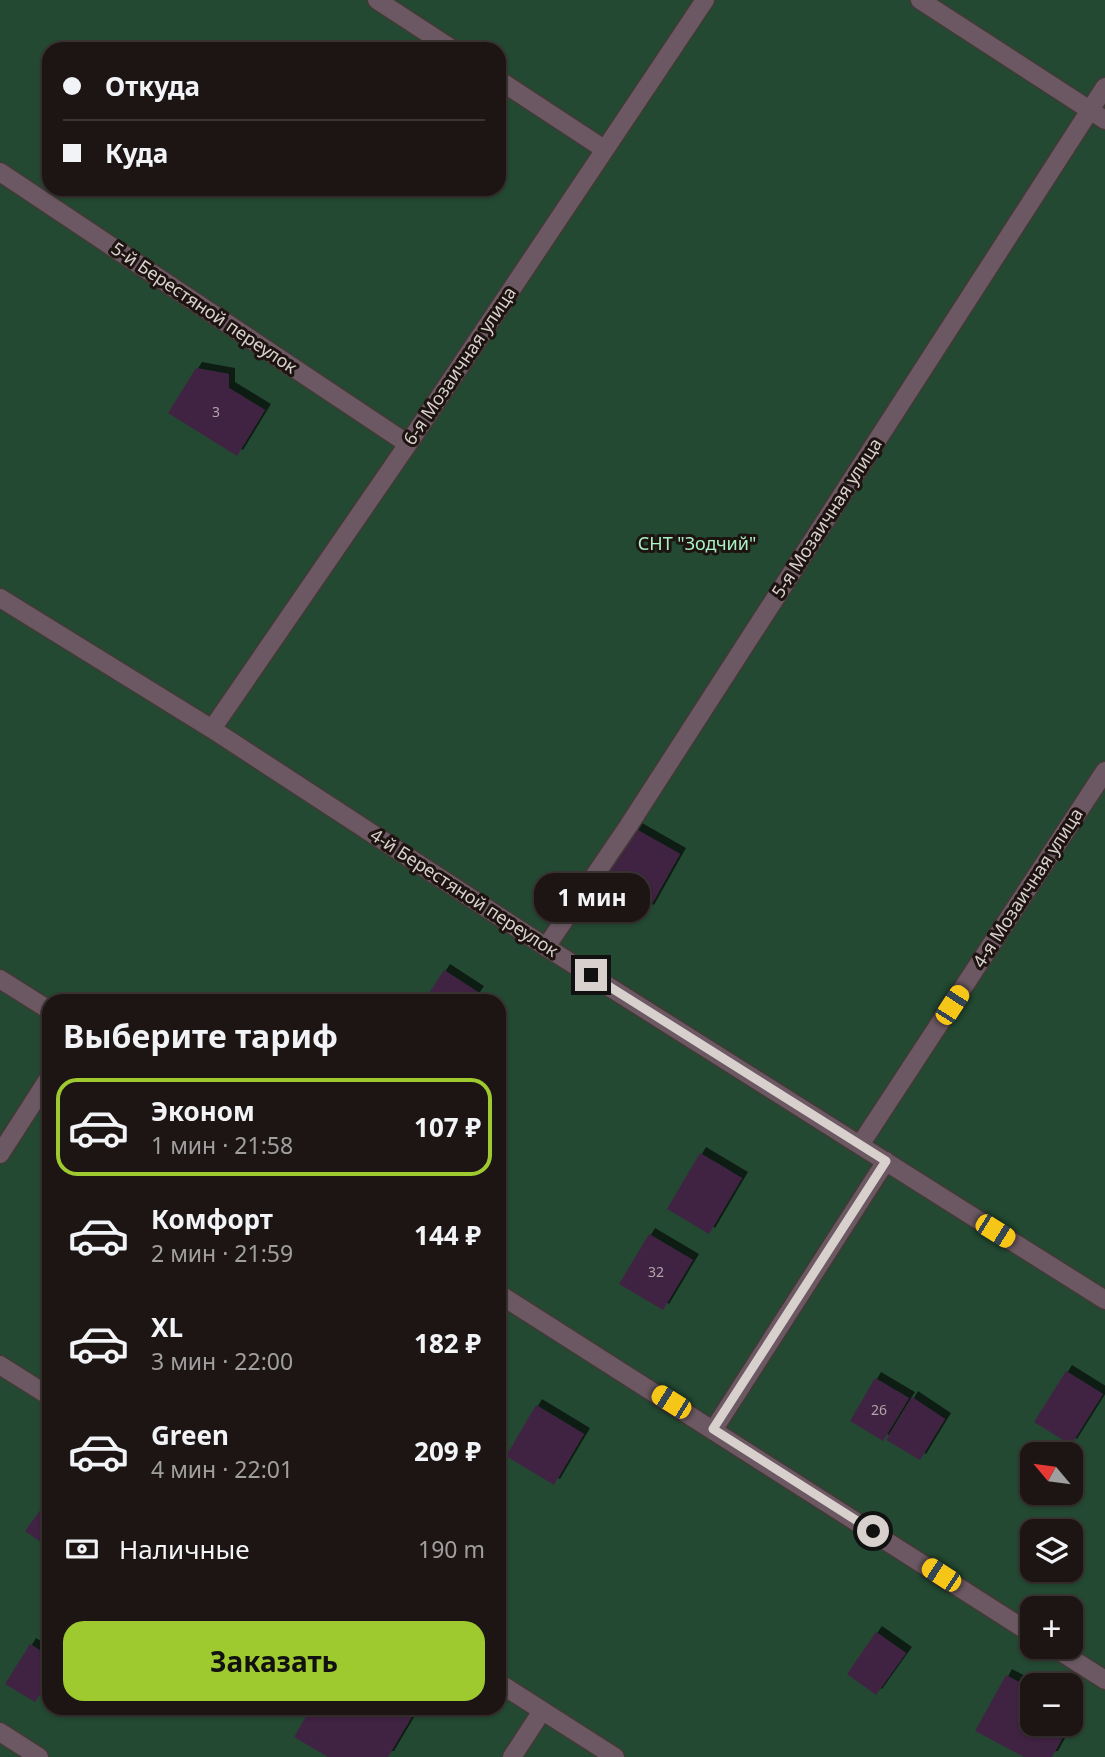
<!DOCTYPE html>
<html lang="ru">
<meta charset="utf-8">
<style>
:root{--surface:#1d1513;--page:#251e1c;--text:#f1f3f6;--muted:#a09fa0;--line:#3b3433;--accent:#9eca2f}
body{margin:0;font-family:"Noto Sans",sans-serif;background:var(--page);color:var(--text);height:100vh;display:flex;flex-direction:column;font-size:26px;white-space:nowrap}
*{box-sizing:border-box;margin:0}
p{font-size:23px;color:var(--muted)}
.icon{flex:none;width:38px;height:38px;fill:none;stroke:currentColor;stroke-width:2;stroke-linecap:round;stroke-linejoin:round}
.map{position:relative;flex:1;overflow:hidden}
.drawer{position:absolute;left:42px;top:994px;width:464px;height:721px;display:flex;flex-direction:column;background:var(--surface);border-radius:21px;box-shadow:0 2px 5px #0004,0 0 0 2px var(--line)}
.drawer>*{flex:none}
.banner{position:absolute;left:42px;top:42px;width:464px;height:154px;border-radius:21px;box-shadow:0 2px 5px #0004,0 0 0 2px var(--line);display:grid;align-content:center;height:154px;padding:0 21px;background:var(--surface)}
.needle{width:46px;rotate:299deg}
.controls{position:absolute;left:1020px;top:1442px;display:grid;gap:14px}
.controls a{display:grid;place-items:center;width:63px;height:63px;border-radius:14px;background:var(--surface);box-shadow:0 2px 5px #0004,0 0 0 2px var(--line);font-size:35px}
.end{position:absolute;width:32px;height:32px;margin:-16px;border:9px solid #d7d0cd;background:#111;box-shadow:0 0 0 4px #111}
.from{border-radius:50%}
.bubble{position:absolute;height:49px;border-radius:21px;background:var(--surface);box-shadow:0 2px 5px #0004,0 0 0 2px var(--line);font-size:23px;font-weight:700;line-height:49px;text-align:center}
.car{position:absolute;width:21px;height:42px;margin:-21px -10px;border-radius:9px;box-shadow:0 0 5px 2px #0007;background:linear-gradient(#f5c518 24%,#345 0 40%,#f5c518 0 76%,#345 0 86%,#f5c518 0)}
.banner b{display:flex;align-items:center;gap:24px;height:66px;font-size:26px}
.banner b+b{border-top:2px solid var(--line)}
.banner i{width:18px;height:18px;background:var(--text)}
ul{padding:0;list-style:none}
li{display:flex;align-items:center;gap:21px;height:98px;margin:0 14px 10px;padding:0 7px;border:4px solid transparent;border-radius:21px}
li div{flex:1}
li b{display:block;font-size:26px}
li em{font-style:normal;font-weight:700}
li.active{border-color:var(--accent)}
li>.icon{width:63px;height:63px;stroke-width:1.5}
h2{padding:0 21px;font-size:32px;line-height:84px}
.pay{display:flex;align-items:center;gap:18px;height:77px;padding:0 21px;font-size:26px}
.pay p{margin-inline-start:auto}
.cta{display:flex;gap:14px;margin-top:auto;padding:14px 21px}
.cta a{flex:1;height:80px;border-radius:21px;background:var(--accent);color:#111;font-size:28px;font-weight:700;line-height:80px;text-align:center}
.map>svg:first-child{display:block}
.green{fill:#234932;fill-rule:evenodd}
.building{fill:#412442;filter:url(#shadow)}
.lines{fill:none;stroke-linecap:round;stroke-linejoin:round}
.service-casing{stroke:#433936;stroke-width:21}
.service{stroke:#6b5862;stroke-width:18}
.route{stroke:#d7d0cd;stroke-width:9}
.labels{text-anchor:middle;stroke-width:6;stroke-linejoin:round;paint-order:stroke}
.number-label{font-size:14px;fill:#b2a5aa}
.street-label{font-size:18px;fill:#d7d0cd;stroke:#1d1310}
.park-label{font-size:18px;fill:#aaf1c4;stroke:#1d1310}
</style>
<div class="map">
<svg width="1105" height="1757" viewBox="0 0 1105 1757">
<defs>
<filter id="shadow"><feDropShadow dx="6" dy="-6" stdDeviation="0" flood-color="#0009"/></filter>
</defs>
<rect width="100%" height="100%" fill="#271c19"/>
<path class="green" d="M 0,0 L 1105,0 L 1105,1757 L 0,1757 ZM 49,49 L 499,49 L 499,189 L 49,189 ZM 49,1001 L 499,1001 L 499,1708 L 49,1708 ZM 1032,1454 L 1071,1454 L 1071,1493 L 1032,1493 ZM 1032,1531 L 1071,1531 L 1071,1570 L 1032,1570 ZM 1032,1608 L 1071,1608 L 1071,1647 L 1032,1647 ZM 1032,1685 L 1071,1685 L 1071,1724 L 1032,1724 Z"/>
<path class="building" d="M 196,368 L 229,374 L 229,388 L 265,410 L 237,456 L 168,413 Z
M 629,825 L 680,854 L 648,911 L 597,883 Z
M 444,970 L 478,992 L 472,1001 L 424,1001 Z
M 700,1153 L 742,1178 L 709,1234 L 667,1209 Z
M 649,1234 L 693,1260 L 663,1310 L 619,1284 Z
M 1066,1371 L 1103,1394 L 1071,1445 L 1034,1422 Z
M 875,1378 L 909,1398 L 883,1441 L 850,1421 Z
M 912,1397 L 945,1419 L 920,1460 L 886,1440 Z
M 536,1405 L 584,1434 L 554,1485 L 506,1456 Z
M 49,1498 L 49,1548 L 25,1531 Z
M 876,1632 L 906,1653 L 876,1695 L 847,1674 Z
M 30,1644 L 49,1656 L 49,1680 L 35,1702 L 5,1684 Z
M 1006,1675 L 1032,1689 L 1032,1724 L 1070,1724 L 1052,1757 L 1024,1757 L 975,1731 Z
M 311,1708 L 417,1708 L 388,1757 L 328,1757 L 294,1737 Z"/>
<g class="lines">
<g class="service-casing">
<path id="service" d="M 377,0 L 452,49
M 920,0 L 1105,120
M 499,80 L 604,149
M 0,172 L 408,444
M 0,598 L 212,729 L 546,947 L 1105,1300
M 212,729 L 408,444 L 705,0
M 546,947 L 629,825 L 1105,87
M 0,979 L 49,1010
M 860,1145 L 1105,771
M 0,1154 L 49,1078
M 499,1294 L 1032,1634
M 0,1365 L 49,1396
M 714,1429 L 886,1161
M 1053,1647 L 1105,1680
M 499,1683 L 615,1757
M 0,1732 L 39,1757
M 512,1757 L 542,1711"/>
</g>
<use href="#service" class="service"/>
</g>
<g class="lines">
<path class="route" d="M 591,975 L 886,1161 L 713,1429 L 873,1531"/>
</g>
<g class="labels">
<g class="number-label">
<text x="216" y="417">3</text>
<text x="656" y="1277">32</text>
<text x="879" y="1415">26</text>
</g>
<g class="street-label">
<text transform="translate(204 308) rotate(34)" y="6">5-й Берестяной переулок</text>
<text transform="translate(460 366) rotate(-56)" y="6">6-я Мозаичная улица</text>
<text transform="translate(827 518) rotate(-57)" y="6">5-я Мозаичная улица</text>
<text transform="translate(1028 888) rotate(-57)" y="6">4-я Мозаичная улица</text>
<text transform="translate(464 893) rotate(33)" y="6">4-й Берестяной переулок</text>
</g>
<g class="park-label">
<text x="697" y="550">СНТ "Зодчий"</text>
</g>
</g>
</svg>
<div class="controls">
<a><svg class="needle" viewBox="-14 -14 28 28"><path d="M0-13l5 13h-10z" fill="#e53935"/><path d="M0 13l5-13h-10z" fill="#a09fa0"/></svg></a>
<a><svg class="icon" aria-label="layers" viewBox="0 0 24 24"><path d="M12 4l9 5-9 5-9-5zM3 14l9 5 9-5"/></svg></a>
<a>+</a>
<a>−</a>
</div>
<i class="end from" style="left:873px;top:1531px"></i>
<i class="end" style="left:591px;top:975px"></i>
<div class="bubble" style="left:534px;top:873px;width:116px">1 мин</div>
<i class="car" style="left:952px;top:1005px;rotate:33deg"></i>
<i class="car" style="left:995px;top:1231px;rotate:122deg"></i>
<i class="car" style="left:671px;top:1402px;rotate:302deg"></i>
<i class="car" style="left:941px;top:1575px;rotate:303deg"></i>
<div class="banner">
<b><i class="from"></i>Откуда</b>
<b><i></i>Куда</b>
</div>
<section class="drawer">
<h2>Выберите тариф</h2>
<ul>
<li class="active"><svg class="icon" aria-label="car" viewBox="0 0 24 24"><path d="M5 17H2v-5l4-1 3-4h7l3 4 3 1v5h-3M9 17h6M6 11h13"/><circle cx="7" cy="17" r="2"/><circle cx="17" cy="17" r="2"/></svg><div><b>Эконом</b><p>1 мин · 21:58</p></div><em>107 ₽</em></li>
<li><svg class="icon" aria-label="car" viewBox="0 0 24 24"><path d="M5 17H2v-5l4-1 3-4h7l3 4 3 1v5h-3M9 17h6M6 11h13"/><circle cx="7" cy="17" r="2"/><circle cx="17" cy="17" r="2"/></svg><div><b>Комфорт</b><p>2 мин · 21:59</p></div><em>144 ₽</em></li>
<li><svg class="icon" aria-label="car" viewBox="0 0 24 24"><path d="M5 17H2v-5l4-1 3-4h7l3 4 3 1v5h-3M9 17h6M6 11h13"/><circle cx="7" cy="17" r="2"/><circle cx="17" cy="17" r="2"/></svg><div><b>XL</b><p>3 мин · 22:00</p></div><em>182 ₽</em></li>
<li><svg class="icon" aria-label="car" viewBox="0 0 24 24"><path d="M5 17H2v-5l4-1 3-4h7l3 4 3 1v5h-3M9 17h6M6 11h13"/><circle cx="7" cy="17" r="2"/><circle cx="17" cy="17" r="2"/></svg><div><b>Green</b><p>4 мин · 22:01</p></div><em>209 ₽</em></li>
</ul>
<div class="pay"><svg class="icon" aria-label="cash" viewBox="0 0 24 24"><path d="M3 7h18v10H3z"/><circle cx="12" cy="12" r="2"/></svg>Наличные<p>190 m</p></div>
<div class="cta"><a>Заказать</a></div>
</section>
</div>
